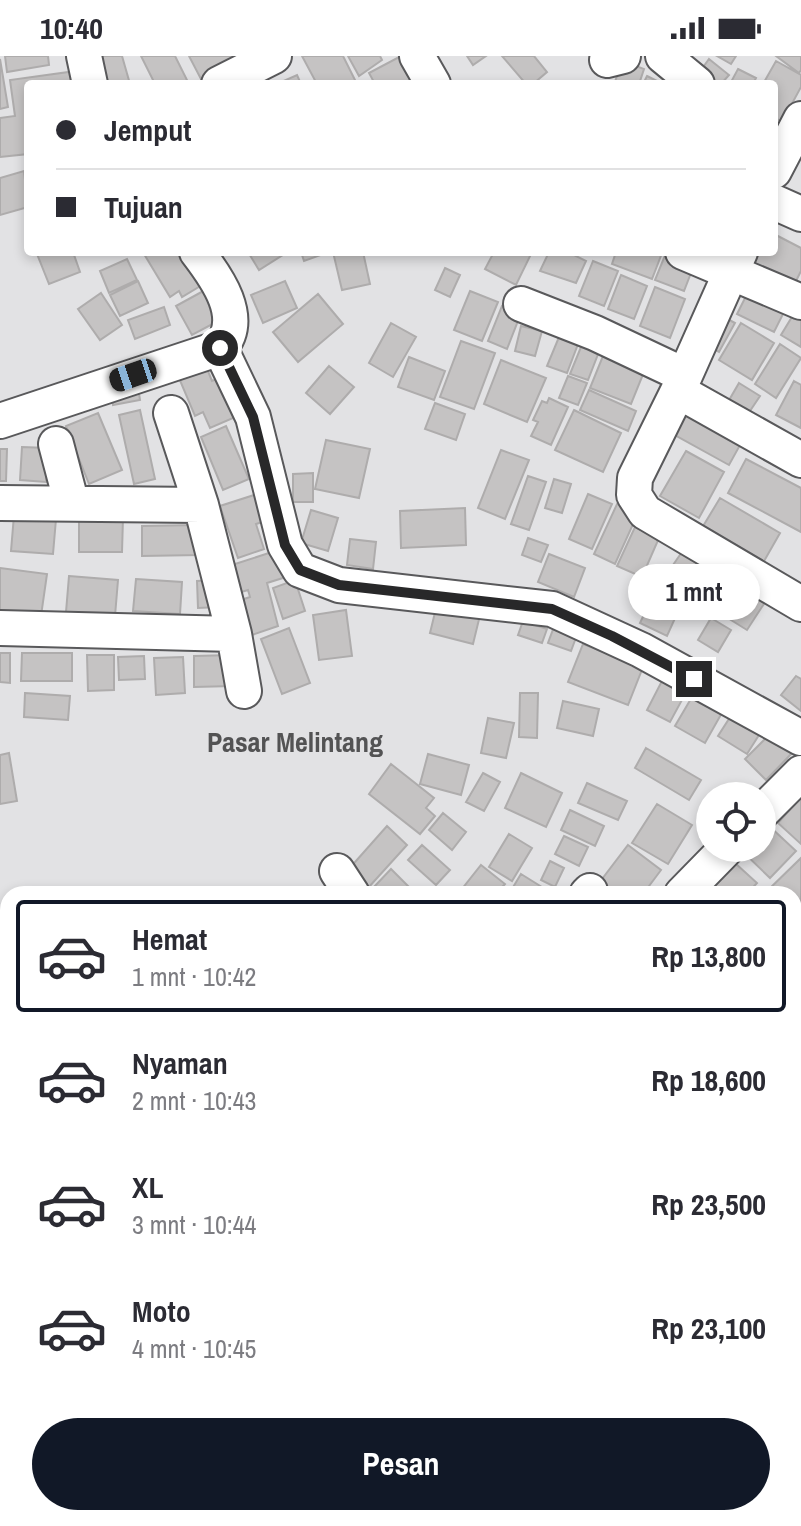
<!DOCTYPE html>
<html lang="id">
<meta charset="utf-8">
<style>
:root{--surface:#fff;--page:#f7f7f7;--text:#2b2b33;--muted:#7c7c81;--line:#e1e1e2;--accent:#111827}
body{margin:0;font-family:"Archivo Narrow",sans-serif;background:var(--page);color:var(--text);height:100vh;display:flex;flex-direction:column;font-size:30px;white-space:nowrap}
*{box-sizing:border-box;margin:0}
p{font-size:26px;color:var(--muted)}
.icon{flex:none;width:44px;height:44px;fill:none;stroke:currentColor;stroke-width:2;stroke-linecap:round;stroke-linejoin:round}
.map{position:relative;flex:1;overflow:hidden}
.details{position:absolute;left:0px;top:830px;width:802px;height:640px;display:flex;flex-direction:column;background:var(--surface);border-radius:24px 24px 0 0;box-shadow:0 4px 12px #0003}
.details>*{flex:none}
.top-card{position:absolute;left:24px;top:24px;width:754px;height:176px;border-radius:8px;box-shadow:0 4px 12px #0003;display:grid;align-content:center;height:176px;padding:0 32px;background:var(--surface)}
.buttons{position:absolute;left:696px;top:726px;display:grid;gap:16px}
.buttons a{display:grid;place-items:center;width:80px;height:80px;border-radius:50%;background:var(--surface);box-shadow:0 4px 12px #0003;font-size:40px}
.end{position:absolute;width:36px;height:36px;margin:-18px;border:10px solid #282829;background:#fff;box-shadow:0 0 0 4px #fff}
.from{border-radius:50%}
.bubble{position:absolute;height:56px;border-radius:28px;background:var(--surface);box-shadow:0 4px 12px #0003;font-size:26px;font-weight:700;line-height:56px;text-align:center}
.car{position:absolute;width:24px;height:48px;margin:-24px -12px;border-radius:10px;box-shadow:0 0 6px 2px #0007;background:linear-gradient(#222 24%,#8ab4d8 0 40%,#222 0 76%,#8ab4d8 0 86%,#222 0)}
.top-card b{display:flex;align-items:center;gap:28px;height:76px;font-size:30px}
.top-card b+b{border-top:2px solid var(--line)}
.top-card i{width:20px;height:20px;background:var(--text)}
ul{padding:14px 0 0;list-style:none}
li{display:flex;align-items:center;gap:24px;height:112px;margin:0 16px 12px;padding:0 16px;border:4px solid transparent;border-radius:8px}
li div{flex:1}
li b{display:block;font-size:30px}
li em{font-style:normal;font-weight:700}
li.current{border-color:var(--accent)}
li>.icon{width:72px;height:72px;stroke-width:1.5}
.button{display:flex;gap:16px;margin-top:auto;padding:16px 32px}
.button a{flex:1;height:92px;border-radius:48px;background:var(--accent);color:#fff;font-size:32px;font-weight:700;line-height:92px;text-align:center}
.status{display:flex;justify-content:space-between;align-items:center;height:56px;padding:0 40px;background:var(--surface);direction:ltr}
.status svg{height:22px;fill:currentColor}
.map>svg:first-child{display:block}
.building{fill:#c5c3c3;stroke:#aeacac;stroke-width:2}
.lines{fill:none;stroke-linecap:round;stroke-linejoin:round}
.minor-casing{stroke:#59595b;stroke-width:38}
.major-casing{stroke:#59595b;stroke-width:46}
.minor{stroke:#fff;stroke-width:34}
.major{stroke:#fff;stroke-width:42}
.route{stroke:#282829;stroke-width:10}
.labels{text-anchor:middle;stroke-width:6;stroke-linejoin:round;paint-order:stroke}
.quarter-label{font-size:28px;font-weight:bold;fill:#535354;stroke:#e2e2e4}
</style>
<div class="status"><b>10:40</b><svg viewBox="0 0 49 12"><path d="M0 12V9h3v3zM5 12V6h3v6zM10 12V3h3v9zM15 12V0h3v12zM26 1h20v11H26zM47 4h2v5h-2z"/></svg></div>
<div class="map">
<svg width="801" height="1470" viewBox="0 0 801 1470">
<rect width="100%" height="100%" fill="#e2e2e4"/>
<path class="building" d="M 5,0 L 48,0 L 49,9 L 7,16 Z
M 91,0 L 122,0 L 130,28 L 99,28 Z
M 141,0 L 175,0 L 187,24 L 180,28 L 155,28 Z
M 189,0 L 244,0 L 245,3 L 202,25 Z
M 302,0 L 343,0 L 357,28 L 317,28 Z
M 348,0 L 380,0 L 382,4 L 359,20 Z
M 401,0 L 418,25 L 375,28 L 369,17 Z
M 467,0 L 486,0 L 473,9 Z
M 502,0 L 534,0 L 547,16 L 533,28 L 526,28 Z
M 717,0 L 736,0 L 731,8 Z
M 776,0 L 801,0 L 801,14 L 799,17 Z
M 0,3 L 8,51 L 0,53 Z
M 709,3 L 729,19 L 721,28 L 705,28 L 696,21 Z
M 623,5 L 644,13 L 639,28 L 614,28 Z
M 776,5 L 801,19 L 801,31 L 782,66 L 774,61 L 774,28 L 763,28 Z
M 738,13 L 756,22 L 753,28 L 730,28 Z
M 76,15 L 77,28 L 28,28 L 28,98 L 0,101 L 0,62 L 15,60 L 10,24 Z
M 297,19 L 301,28 L 277,28 Z
M 647,20 L 663,28 L 643,28 Z
M 24,115 L 28,151 L 0,159 L 0,122 Z
M 774,178 L 801,192 L 801,215 L 792,233 L 752,211 L 760,196 L 774,196 Z
M 43,196 L 73,196 L 80,216 L 49,228 L 37,198 Z
M 148,196 L 188,196 L 207,226 L 182,241 L 179,235 L 170,241 L 144,198 Z
M 248,196 L 285,196 L 286,197 L 259,214 Z
M 301,196 L 326,196 L 326,197 L 304,205 Z
M 333,196 L 363,196 L 370,228 L 342,234 Z
M 494,196 L 532,196 L 516,229 L 485,213 Z
M 549,196 L 568,196 L 586,205 L 576,227 L 540,215 Z
M 616,196 L 659,196 L 662,197 L 652,223 L 612,208 Z
M 666,197 L 694,209 L 684,235 L 655,224 Z
M 127,203 L 137,224 L 109,237 L 100,215 Z
M 593,205 L 618,215 L 604,250 L 579,240 Z
M 445,212 L 460,219 L 450,241 L 435,234 Z
M 621,219 L 647,230 L 634,263 L 608,253 Z
M 138,225 L 148,247 L 120,260 L 110,239 Z
M 285,225 L 297,252 L 263,267 L 251,239 Z
M 655,231 L 685,243 L 670,282 L 640,270 Z
M 207,233 L 222,263 L 192,279 L 176,250 Z
M 470,235 L 498,246 L 482,285 L 454,274 Z
M 101,237 L 122,269 L 100,284 L 78,253 Z
M 318,238 L 343,268 L 298,306 L 273,276 Z
M 747,238 L 784,256 L 774,276 L 737,258 Z
M 502,250 L 521,257 L 507,293 L 488,285 Z
M 164,251 L 170,269 L 135,283 L 128,264 Z
M 798,251 L 801,253 L 801,291 L 781,279 Z
M 718,258 L 735,267 L 719,296 L 702,287 Z
M 391,267 L 416,281 L 393,321 L 369,307 Z
M 741,267 L 774,287 L 752,324 L 719,304 Z
M 521,270 L 542,275 L 535,300 L 515,295 Z
M 559,281 L 578,288 L 567,317 L 547,310 Z
M 461,285 L 495,297 L 474,353 L 440,341 Z
M 583,286 L 600,293 L 588,324 L 570,318 Z
M 780,288 L 801,302 L 776,342 L 755,328 Z
M 607,290 L 648,306 L 631,348 L 590,332 Z
M 409,301 L 445,315 L 434,344 L 398,331 Z
M 203,303 L 212,325 L 224,320 L 240,359 L 210,372 L 203,356 L 195,360 L 176,315 Z
M 501,304 L 546,322 L 527,366 L 484,348 Z
M 329,310 L 354,331 L 330,358 L 306,337 Z
M 568,320 L 587,327 L 578,349 L 559,342 Z
M 794,325 L 801,329 L 801,372 L 776,359 Z
M 739,327 L 760,340 L 748,358 L 728,346 Z
M 138,331 L 140,344 L 113,349 L 111,335 Z
M 589,334 L 636,355 L 628,375 L 580,354 Z
M 549,342 L 568,351 L 551,389 L 531,380 L 538,366 L 533,364 L 542,345 L 547,347 Z
M 435,347 L 465,358 L 456,384 L 425,373 Z
M 689,349 L 745,380 L 729,409 L 673,378 Z
M 140,354 L 155,423 L 134,428 L 119,359 Z
M 574,354 L 621,377 L 603,416 L 555,394 Z
M 98,357 L 122,414 L 89,428 L 66,370 Z
M 226,370 L 249,423 L 223,434 L 201,381 Z
M 326,384 L 370,393 L 359,442 L 315,433 Z
M 22,391 L 48,392 L 46,426 L 20,424 Z
M 0,393 L 7,393 L 6,425 L 0,425 Z
M 501,394 L 529,404 L 505,463 L 478,452 Z
M 686,395 L 724,416 L 699,462 L 660,440 Z
M 746,403 L 801,432 L 801,476 L 728,437 Z
M 313,417 L 313,446 L 293,446 L 293,418 Z
M 528,420 L 546,426 L 529,474 L 511,468 Z
M 554,423 L 571,428 L 562,457 L 545,452 Z
M 257,438 L 266,465 L 256,468 L 264,493 L 238,502 L 220,450 Z
M 588,438 L 612,448 L 592,493 L 569,483 Z
M 720,442 L 780,477 L 763,507 L 702,472 Z
M 618,446 L 639,455 L 615,508 L 594,498 Z
M 465,452 L 466,489 L 401,492 L 400,455 Z
M 311,454 L 338,462 L 328,495 L 301,487 Z
M 14,459 L 56,463 L 53,498 L 11,495 Z
M 79,462 L 123,462 L 122,496 L 79,496 Z
M 199,469 L 199,499 L 142,500 L 142,470 Z
M 635,471 L 659,482 L 642,521 L 617,510 Z
M 528,482 L 548,489 L 541,506 L 522,499 Z
M 350,483 L 376,486 L 373,513 L 347,509 Z
M 684,493 L 701,504 L 680,537 L 662,525 Z
M 278,494 L 286,521 L 267,527 L 278,570 L 249,580 L 238,545 L 250,541 L 248,534 L 238,537 L 229,510 Z
M 549,498 L 585,512 L 574,541 L 538,526 Z
M 0,512 L 47,518 L 41,560 L 0,555 Z
M 732,516 L 769,540 L 747,574 L 710,551 Z
M 69,520 L 118,524 L 115,560 L 66,556 Z
M 136,523 L 182,526 L 180,558 L 133,555 Z
M 218,524 L 219,551 L 198,552 L 197,525 Z
M 295,524 L 305,555 L 283,563 L 273,532 Z
M 654,537 L 681,549 L 667,580 L 640,567 Z
M 439,540 L 482,551 L 473,588 L 430,577 Z
M 346,554 L 352,600 L 319,604 L 313,559 Z
M 558,560 L 581,568 L 571,595 L 548,587 Z
M 711,562 L 731,574 L 718,596 L 698,584 Z
M 523,565 L 547,573 L 542,587 L 518,579 Z
M 289,572 L 310,627 L 282,638 L 261,583 Z
M 583,588 L 643,611 L 628,649 L 568,626 Z
M 0,597 L 10,597 L 10,627 L 0,626 Z
M 22,597 L 72,597 L 72,625 L 21,625 Z
M 87,599 L 114,599 L 114,634 L 88,635 Z
M 232,599 L 233,630 L 194,631 L 194,600 Z
M 144,600 L 145,623 L 119,624 L 118,601 Z
M 183,601 L 185,637 L 156,639 L 154,602 Z
M 665,619 L 689,631 L 670,666 L 647,654 Z
M 796,620 L 801,623 L 801,655 L 781,639 Z
M 699,629 L 728,646 L 705,687 L 675,670 Z
M 25,637 L 70,640 L 68,664 L 24,661 Z
M 520,637 L 538,637 L 537,682 L 519,681 Z
M 563,645 L 599,653 L 593,680 L 557,672 Z
M 736,652 L 764,671 L 747,698 L 718,680 Z
M 488,662 L 514,667 L 506,702 L 481,697 Z
M 773,675 L 794,695 L 766,724 L 745,703 Z
M 646,692 L 701,724 L 689,744 L 635,712 Z
M 9,697 L 17,745 L 0,748 L 0,699 Z
M 428,698 L 469,709 L 461,739 L 420,728 Z
M 391,708 L 434,742 L 426,752 L 435,760 L 420,778 L 369,738 Z
M 483,717 L 500,726 L 484,755 L 466,746 Z
M 521,717 L 562,737 L 546,771 L 505,752 Z
M 587,727 L 627,745 L 618,764 L 578,747 Z
M 801,741 L 801,788 L 778,767 Z
M 657,748 L 692,769 L 668,808 L 632,787 Z
M 570,754 L 604,770 L 595,790 L 561,774 Z
M 443,757 L 466,776 L 452,794 L 429,774 Z
M 767,768 L 796,795 L 770,822 L 742,795 L 762,792 L 762,774 Z
M 387,770 L 407,789 L 368,832 L 348,814 Z
M 509,778 L 532,792 L 512,825 L 489,811 Z
M 564,780 L 588,791 L 579,810 L 555,798 Z
M 422,789 L 450,814 L 436,829 L 408,804 Z
M 628,789 L 661,814 L 643,838 L 613,838 L 599,827 Z
M 801,802 L 801,888 L 794,881 L 794,838 L 764,838 Z
M 550,805 L 564,812 L 555,831 L 541,824 Z
M 735,807 L 757,827 L 747,838 L 707,838 Z
M 481,809 L 505,828 L 496,838 L 458,838 Z
M 391,813 L 416,838 L 379,838 L 373,832 Z
M 521,818 L 553,838 L 509,838 Z
M 800,929 L 801,929 L 801,953 L 794,947 L 794,936 Z
M 0,986 L 8,993 L 8,1018 L 0,1028 Z
M 8,1026 L 8,1043 L 0,1036 Z
M 2,1053 L 8,1063 L 0,1072 L 0,1055 Z
M 8,1071 L 8,1090 L 0,1084 Z
M 0,1088 L 8,1095 L 8,1117 L 4,1121 L 0,1118 Z
M 8,1120 L 8,1144 L 0,1137 L 0,1129 Z
M 8,1213 L 8,1235 L 0,1222 Z
M 801,1242 L 801,1279 L 794,1272 L 794,1249 Z
M 8,1265 L 8,1285 L 0,1272 Z
M 795,1300 L 801,1305 L 801,1340 L 794,1334 Z
M 3,1330 L 8,1340 L 8,1363 L 1,1367 L 5,1374 L 0,1376 L 0,1332 Z
M 8,1376 L 8,1435 L 0,1420 L 0,1380 Z
M 0,1436 L 8,1440 L 7,1464 L 0,1461 Z
M 801,1437 L 801,1458 L 788,1470 L 771,1470 L 777,1462 L 794,1462 L 794,1444 Z
M 91,1462 L 114,1462 L 113,1470 L 91,1470 Z
M 135,1462 L 161,1462 L 160,1470 L 134,1470 Z
M 191,1462 L 219,1462 L 216,1470 L 188,1470 Z
M 223,1462 L 287,1462 L 311,1469 L 221,1470 Z
M 420,1462 L 457,1462 L 459,1470 L 422,1470 Z
M 479,1462 L 527,1462 L 529,1470 L 482,1470 Z
M 565,1462 L 636,1462 L 640,1470 L 568,1470 Z"/>
<g class="lines">
<g class="minor-casing">
<path id="minor" d="M 84,0 L 90,28
M 417,0 L 433,28
M 663,0 L 697,28
M 607,4 L 623,0
M 219,28 L 274,0
M 774,115 L 801,63
M 774,146 L 801,158
M 683,196 L 801,246
M 740,196 L 678,335 L 801,404
M 521,248 L 595,277 L 684,319
M 220,292 L 253,361 L 285,489 L 300,514 L 339,529 L 552,553 L 641,594 L 801,682
M 678,335 L 635,422 L 634,439 L 645,456 L 801,548
M 0,365 L 220,292 C 246,262 217,222 197,196
M 56,388 L 71,445
M 0,447 L 201,449
M 0,572 L 234,578 L 201,449 L 171,357
M 234,578 L 244,635
M 762,756 L 801,717
M 337,815 L 352,838
M 587,838 L 590,835
M 682,838 L 727,792
M 794,1361 L 801,1368
M 352,1462 L 355,1470
M 541,1462 L 544,1470"/>
</g>
<g class="major-casing">
<path id="major" d="M 794,1410 L 801,1403
M 734,1470 L 743,1462"/>
</g>
<use href="#minor" class="minor"/>
<use href="#major" class="major"/>
</g>
<g class="lines">
<path class="route" d="M 220,292 L 253,361 L 285,489 L 300,514 L 339,529 L 552,553 L 612,580 L 694,623"/>
</g>
<g class="labels">
<g class="quarter-label">
<text x="295" y="696">Pasar Melintang</text>
</g>
</g>
</svg>
<div class="buttons">
<a><svg class="icon" aria-label="locate" viewBox="0 0 24 24"><circle cx="12" cy="12" r="6"/><path d="M12 2v4M12 18v4M2 12h4M18 12h4"/></svg></a>
</div>
<i class="end from" style="left:220px;top:292px"></i>
<i class="end" style="left:694px;top:623px"></i>
<div class="bubble" style="left:628px;top:508px;width:132px">1 mnt</div>
<i class="car" style="left:133px;top:319px;rotate:251deg"></i>
<div class="top-card">
<b><i class="from"></i>Jemput</b>
<b><i></i>Tujuan</b>
</div>
<section class="details">
<ul>
<li class="current"><svg class="icon" aria-label="car" viewBox="0 0 24 24"><path d="M5 17H2v-5l4-1 3-4h7l3 4 3 1v5h-3M9 17h6M6 11h13"/><circle cx="7" cy="17" r="2"/><circle cx="17" cy="17" r="2"/></svg><div><b>Hemat</b><p>1 mnt · 10:42</p></div><em>Rp 13,800</em></li>
<li><svg class="icon" aria-label="car" viewBox="0 0 24 24"><path d="M5 17H2v-5l4-1 3-4h7l3 4 3 1v5h-3M9 17h6M6 11h13"/><circle cx="7" cy="17" r="2"/><circle cx="17" cy="17" r="2"/></svg><div><b>Nyaman</b><p>2 mnt · 10:43</p></div><em>Rp 18,600</em></li>
<li><svg class="icon" aria-label="car" viewBox="0 0 24 24"><path d="M5 17H2v-5l4-1 3-4h7l3 4 3 1v5h-3M9 17h6M6 11h13"/><circle cx="7" cy="17" r="2"/><circle cx="17" cy="17" r="2"/></svg><div><b>XL</b><p>3 mnt · 10:44</p></div><em>Rp 23,500</em></li>
<li><svg class="icon" aria-label="car" viewBox="0 0 24 24"><path d="M5 17H2v-5l4-1 3-4h7l3 4 3 1v5h-3M9 17h6M6 11h13"/><circle cx="7" cy="17" r="2"/><circle cx="17" cy="17" r="2"/></svg><div><b>Moto</b><p>4 mnt · 10:45</p></div><em>Rp 23,100</em></li>
</ul>
<div class="button"><a>Pesan</a></div>
</section>
</div>
